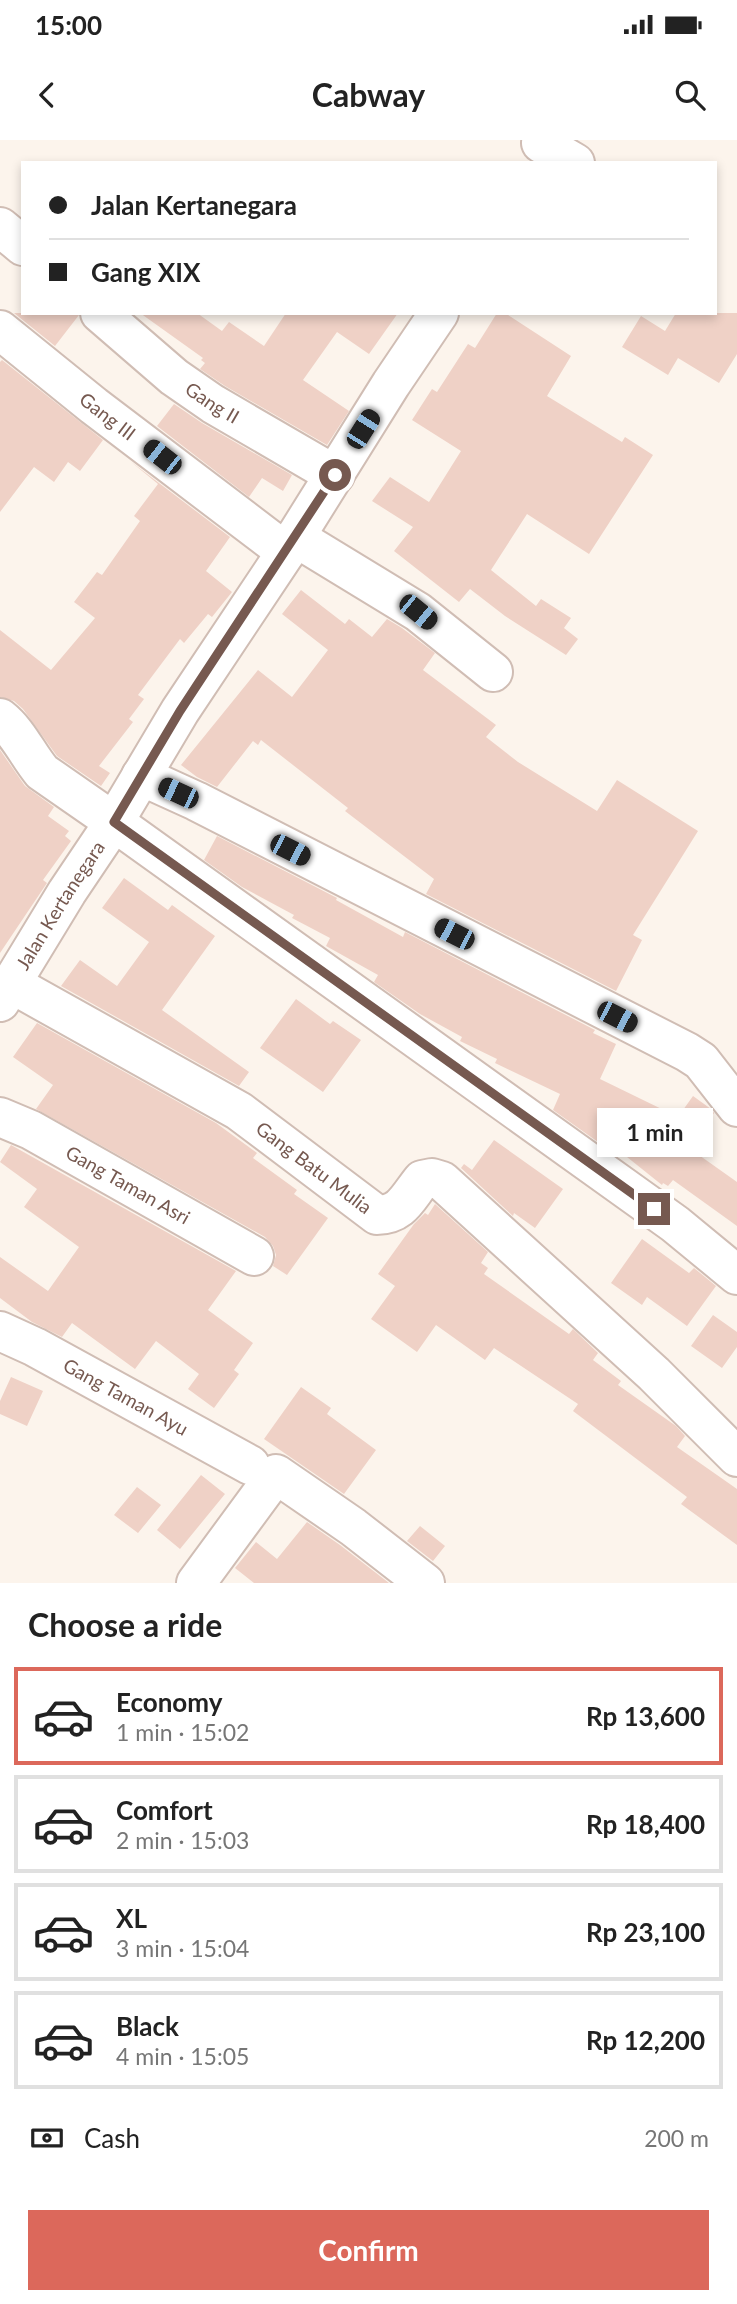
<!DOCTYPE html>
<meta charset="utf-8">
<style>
:root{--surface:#fff;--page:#f2f2f2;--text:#222;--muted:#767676;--line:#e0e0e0;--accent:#dc685b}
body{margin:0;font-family:Lato,sans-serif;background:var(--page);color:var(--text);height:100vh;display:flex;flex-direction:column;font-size:26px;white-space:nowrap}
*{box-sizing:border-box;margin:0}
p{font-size:23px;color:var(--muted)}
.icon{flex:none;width:38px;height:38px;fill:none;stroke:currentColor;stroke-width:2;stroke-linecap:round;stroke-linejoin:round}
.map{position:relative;height:1443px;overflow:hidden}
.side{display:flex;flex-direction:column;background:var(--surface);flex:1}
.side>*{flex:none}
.top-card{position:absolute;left:21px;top:21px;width:696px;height:154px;border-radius:0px;box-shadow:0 4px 10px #0003;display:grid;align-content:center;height:154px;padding:0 28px;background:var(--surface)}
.end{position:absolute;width:32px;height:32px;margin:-16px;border:9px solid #765950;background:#fff;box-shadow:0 0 0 4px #fff}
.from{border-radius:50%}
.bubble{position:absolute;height:49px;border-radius:0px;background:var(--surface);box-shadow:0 4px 10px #0003;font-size:23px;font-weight:700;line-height:49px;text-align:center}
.car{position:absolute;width:21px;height:42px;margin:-21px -10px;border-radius:9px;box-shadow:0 0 5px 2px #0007;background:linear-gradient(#222 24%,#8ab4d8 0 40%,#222 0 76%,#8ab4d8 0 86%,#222 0)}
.top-card b{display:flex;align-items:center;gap:24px;height:66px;font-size:26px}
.top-card b+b{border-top:2px solid var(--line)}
.top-card i{width:18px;height:18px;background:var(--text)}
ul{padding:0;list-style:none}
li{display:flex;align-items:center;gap:21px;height:98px;margin:0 14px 10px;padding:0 14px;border:4px solid var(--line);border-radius:0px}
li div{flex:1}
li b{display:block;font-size:26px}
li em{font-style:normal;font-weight:700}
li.current{border-color:var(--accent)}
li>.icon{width:63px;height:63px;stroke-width:1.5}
h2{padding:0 28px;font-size:32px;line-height:84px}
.pay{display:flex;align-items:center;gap:18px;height:77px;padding:0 28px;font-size:26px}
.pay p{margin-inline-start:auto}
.action{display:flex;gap:14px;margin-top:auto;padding:14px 28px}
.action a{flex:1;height:80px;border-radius:0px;background:var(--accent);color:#fff;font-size:28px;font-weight:700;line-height:80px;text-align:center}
.status{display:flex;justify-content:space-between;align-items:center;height:49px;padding:0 35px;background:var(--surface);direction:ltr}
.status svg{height:19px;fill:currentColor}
header{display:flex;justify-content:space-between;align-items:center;height:91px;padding:0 28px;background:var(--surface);font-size:32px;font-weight:700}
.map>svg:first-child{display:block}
.building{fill:#efd1c6}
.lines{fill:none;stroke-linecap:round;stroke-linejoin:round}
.minor-casing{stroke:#d0bdb4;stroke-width:42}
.minor{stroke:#fff;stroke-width:38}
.route{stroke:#765950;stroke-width:9}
.labels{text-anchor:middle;stroke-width:5;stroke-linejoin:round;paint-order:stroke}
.street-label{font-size:19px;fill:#765950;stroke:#fef8f3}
</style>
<div class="status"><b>15:00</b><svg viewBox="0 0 49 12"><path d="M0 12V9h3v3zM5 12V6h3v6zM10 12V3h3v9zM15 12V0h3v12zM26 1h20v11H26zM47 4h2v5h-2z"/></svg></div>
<header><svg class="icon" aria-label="back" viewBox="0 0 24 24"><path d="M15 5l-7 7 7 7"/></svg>Cabway<svg class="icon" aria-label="search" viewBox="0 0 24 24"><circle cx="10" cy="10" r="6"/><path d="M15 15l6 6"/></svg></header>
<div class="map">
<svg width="737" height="1443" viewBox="0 0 737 1443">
<rect width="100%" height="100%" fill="#fcf4ec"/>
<path class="building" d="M 14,173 L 79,173 L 79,175 L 55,206 Z
M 140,173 L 197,173 L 222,191 L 229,182 L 264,206 L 286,173 L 398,173 L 369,214 L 337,192 L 303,240 L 349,271 L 327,305 L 225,246 L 200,229 L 205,223 L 201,220 L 203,218 Z
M 497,173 L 505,173 L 571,216 L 547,256 L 622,302 L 625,297 L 653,315 L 589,414 L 527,374 L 491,430 L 536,466 L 541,459 L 571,478 L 564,488 L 578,499 L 566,515 L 505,476 L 470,449 L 459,462 L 394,411 L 413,387 L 372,361 L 390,337 L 429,362 L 461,311 L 412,280 L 432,249 L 437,252 L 468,204 L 475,208 Z
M 676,173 L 737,173 L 737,214 L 719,243 L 678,218 L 668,235 L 622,207 L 641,176 L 665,191 Z
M 2,220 L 103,300 L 80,331 L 68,322 L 54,342 L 34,327 L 0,372 L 0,222 Z
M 174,264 L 202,283 L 292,335 L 283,351 L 262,338 L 249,357 L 157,286 Z
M 130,321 L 230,397 L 206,431 L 232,452 L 212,477 L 208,474 L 184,503 L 180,499 L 138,555 L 144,559 L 129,579 L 133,582 L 99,626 L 110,633 L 101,646 L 57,616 L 23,569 L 14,561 L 0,557 L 0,490 L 51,530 L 95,478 L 74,462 L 97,432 L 102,435 L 140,381 L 134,376 L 158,344 Z
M 301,450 L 345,484 L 349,479 L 372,497 L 387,479 L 402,488 L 435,513 L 423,530 L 496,585 L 486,597 L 518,622 L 597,671 L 617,640 L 698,691 L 633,795 L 642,800 L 616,851 L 426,754 L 434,739 L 345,671 L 348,668 L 261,600 L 258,605 L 253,601 L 217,647 L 197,637 L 181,625 L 258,530 L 292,557 L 328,510 L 282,474 Z
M 0,610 L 25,646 L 54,667 L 48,676 L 69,691 L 65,696 L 71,701 L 43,740 L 47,743 L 0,813 Z
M 217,696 L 337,758 L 336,760 L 403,797 L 405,792 L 595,890 L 593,893 L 616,904 L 600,939 L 678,977 L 693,956 L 711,969 L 714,973 L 689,1008 L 737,1042 L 737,1086 L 673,1040 L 668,1046 L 663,1043 L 662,1045 L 622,1013 L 598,1002 L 553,970 L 560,954 L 495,923 L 497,919 L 460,901 L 462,897 L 420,874 L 374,842 L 378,835 L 326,806 L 330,798 L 292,778 L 294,775 L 242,747 L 204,720 Z
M 124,738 L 168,770 L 172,765 L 215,796 L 162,870 L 249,932 L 239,946 L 61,846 L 80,820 L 117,846 L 149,802 L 102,768 Z
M 296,859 L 330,884 L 333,881 L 361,900 L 323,952 L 260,908 Z
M 37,883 L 216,983 L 257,1013 L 253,1018 L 297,1050 L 294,1054 L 328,1078 L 287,1135 L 273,1126 L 276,1115 L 273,1106 L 265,1097 L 36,969 L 53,945 L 13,917 Z
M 494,1000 L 563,1049 L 535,1088 L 514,1073 L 513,1076 L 461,1028 L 464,1024 L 472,1030 Z
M 11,1005 L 236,1131 L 208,1170 L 253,1203 L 234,1230 L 239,1234 L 214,1268 L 188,1249 L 199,1234 L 156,1201 L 135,1229 L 72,1183 L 62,1197 L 32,1182 L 0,1158 L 0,1117 L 48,1151 L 79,1107 L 24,1067 L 37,1049 L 0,1022 Z
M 435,1064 L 488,1112 L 481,1123 L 488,1128 L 484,1134 L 569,1194 L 573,1189 L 598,1213 L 593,1220 L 621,1241 L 618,1245 L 676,1286 L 685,1296 L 677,1307 L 737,1349 L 737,1405 L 681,1364 L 687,1357 L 573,1271 L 578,1264 L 494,1208 L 485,1220 L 436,1185 L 417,1212 L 371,1179 L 395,1146 L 378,1134 L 414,1084 L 425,1073 L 428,1075 Z
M 642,1099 L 689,1133 L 694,1128 L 716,1146 L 687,1186 L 647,1157 L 642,1165 L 611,1143 Z
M 713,1175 L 737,1192 L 737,1207 L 722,1228 L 691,1206 Z
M 11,1237 L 43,1251 L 27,1286 L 0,1274 L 0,1261 Z
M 301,1247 L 331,1268 L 327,1274 L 376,1310 L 344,1354 L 264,1299 Z
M 201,1335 L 225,1354 L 180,1409 L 157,1390 Z
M 137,1347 L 161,1365 L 138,1393 L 114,1375 Z
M 307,1382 L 340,1405 L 389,1443 L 254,1443 L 235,1428 L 256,1402 L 277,1419 Z
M 420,1386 L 445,1406 L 433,1421 L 407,1401 Z"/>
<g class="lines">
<g class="minor-casing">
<g id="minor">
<path d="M 541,3 L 575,23"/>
<path d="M 0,87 L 23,106"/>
<path id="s1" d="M 100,173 L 174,237 L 213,264 L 335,335"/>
<path id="s2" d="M 0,190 L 94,266 L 286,412"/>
<path d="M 295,397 L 418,472 L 493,532"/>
<path d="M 0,578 C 19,593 27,614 42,632 L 114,682 L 675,1084 L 737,1135"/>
<path d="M 141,636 L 196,661 L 687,912 L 701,921 L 737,967"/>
<path id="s3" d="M 12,844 L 239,971 L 377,1075 C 402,1075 408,1057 422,1040 L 432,1038 L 442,1041 L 654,1234 L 737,1317"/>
<path id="s4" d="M 0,862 L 67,752 L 114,682 L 180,571 L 286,412 L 391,244 L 439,173"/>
<path id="s5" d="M 0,977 L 31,990 L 254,1116"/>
<path id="s6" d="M 0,1191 L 35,1207 L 250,1325"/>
<path d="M 196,1443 L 276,1334 L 353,1387 L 425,1443"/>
</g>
</g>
<use href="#minor" class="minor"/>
</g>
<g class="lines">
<path class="route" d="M 335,335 L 180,571 L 114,682 L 654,1069"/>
</g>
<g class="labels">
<g class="street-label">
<text dy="7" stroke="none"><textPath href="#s1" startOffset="144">Gang II</textPath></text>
<text dy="7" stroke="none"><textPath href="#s2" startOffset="138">Gang III</textPath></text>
<text dy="7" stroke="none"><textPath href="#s4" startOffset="114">Jalan Kertanegara</textPath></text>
<text dy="7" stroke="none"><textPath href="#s3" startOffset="354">Gang Batu Mulia</textPath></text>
<text dy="7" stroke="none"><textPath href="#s5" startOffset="145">Gang Taman Asri</textPath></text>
<text dy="7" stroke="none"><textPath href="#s6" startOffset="142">Gang Taman Ayu</textPath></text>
</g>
</g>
</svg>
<i class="end from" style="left:335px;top:335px"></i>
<i class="end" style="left:654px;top:1069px"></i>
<div class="bubble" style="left:597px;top:968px;width:116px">1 min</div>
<i class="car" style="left:363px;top:289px;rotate:32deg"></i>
<i class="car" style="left:162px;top:317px;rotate:308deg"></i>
<i class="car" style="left:418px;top:472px;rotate:129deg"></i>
<i class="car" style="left:178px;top:653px;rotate:295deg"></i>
<i class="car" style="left:290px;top:710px;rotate:117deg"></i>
<i class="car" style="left:454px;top:794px;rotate:297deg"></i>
<i class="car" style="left:617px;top:877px;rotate:117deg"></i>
<div class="top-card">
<b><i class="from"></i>Jalan Kertanegara</b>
<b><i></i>Gang XIX</b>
</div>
</div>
<section class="side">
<h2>Choose a ride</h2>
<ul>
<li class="current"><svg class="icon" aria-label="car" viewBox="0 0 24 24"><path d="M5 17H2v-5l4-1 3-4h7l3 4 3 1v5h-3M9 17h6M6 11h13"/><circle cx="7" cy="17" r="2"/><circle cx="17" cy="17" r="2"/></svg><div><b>Economy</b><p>1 min · 15:02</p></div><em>Rp 13,600</em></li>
<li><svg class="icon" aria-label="car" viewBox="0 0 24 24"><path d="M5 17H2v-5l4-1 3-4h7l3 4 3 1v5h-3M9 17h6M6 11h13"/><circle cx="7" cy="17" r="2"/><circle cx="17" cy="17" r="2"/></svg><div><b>Comfort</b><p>2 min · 15:03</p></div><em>Rp 18,400</em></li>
<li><svg class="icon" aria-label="car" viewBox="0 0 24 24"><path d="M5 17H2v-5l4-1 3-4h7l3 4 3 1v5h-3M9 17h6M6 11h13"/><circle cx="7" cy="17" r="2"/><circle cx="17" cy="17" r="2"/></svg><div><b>XL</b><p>3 min · 15:04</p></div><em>Rp 23,100</em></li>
<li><svg class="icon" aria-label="car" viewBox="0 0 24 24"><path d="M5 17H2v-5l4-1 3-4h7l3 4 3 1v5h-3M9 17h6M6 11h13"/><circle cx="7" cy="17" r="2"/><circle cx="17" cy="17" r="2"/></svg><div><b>Black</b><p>4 min · 15:05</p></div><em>Rp 12,200</em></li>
</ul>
<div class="pay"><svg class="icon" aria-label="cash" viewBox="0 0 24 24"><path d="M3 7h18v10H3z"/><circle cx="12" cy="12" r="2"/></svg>Cash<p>200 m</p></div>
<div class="action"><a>Confirm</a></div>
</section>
